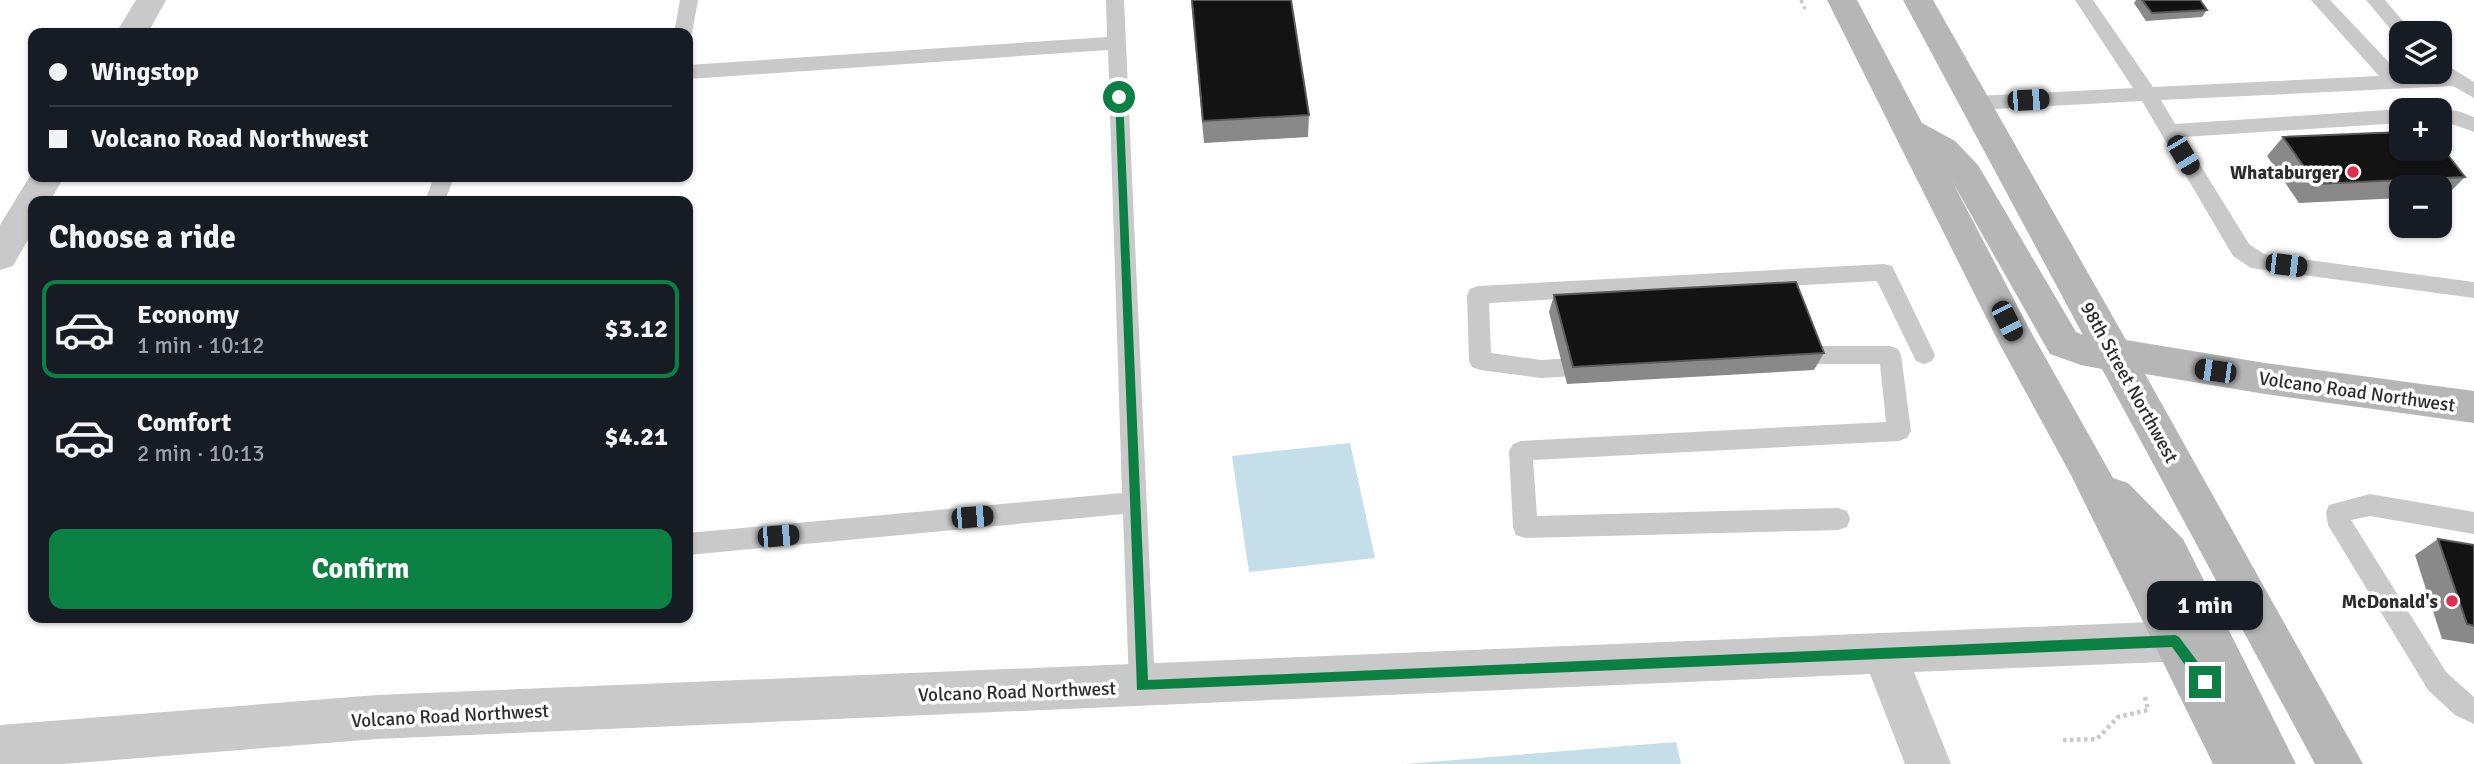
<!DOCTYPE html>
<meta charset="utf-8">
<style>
:root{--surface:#171b24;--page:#20242c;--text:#f1f3f6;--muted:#9ea1a6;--line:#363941;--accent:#0b8043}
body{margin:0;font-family:Signika,sans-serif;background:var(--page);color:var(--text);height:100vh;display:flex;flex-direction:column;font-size:26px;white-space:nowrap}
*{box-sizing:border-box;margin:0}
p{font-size:23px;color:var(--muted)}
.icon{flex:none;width:38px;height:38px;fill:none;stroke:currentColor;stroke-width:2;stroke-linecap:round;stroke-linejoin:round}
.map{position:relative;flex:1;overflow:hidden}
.drawer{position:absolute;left:28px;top:196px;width:665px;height:427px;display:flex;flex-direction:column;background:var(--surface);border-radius:14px;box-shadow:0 2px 5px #0004}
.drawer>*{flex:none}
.guide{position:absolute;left:28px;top:28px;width:665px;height:154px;border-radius:14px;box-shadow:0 2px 5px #0004;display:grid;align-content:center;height:154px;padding:0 21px;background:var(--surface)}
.fabs{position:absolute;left:2389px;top:21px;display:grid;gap:14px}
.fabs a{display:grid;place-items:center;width:63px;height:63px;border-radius:14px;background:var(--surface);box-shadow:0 2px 5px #0004;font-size:35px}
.end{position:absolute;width:32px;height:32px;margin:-16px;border:9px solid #0b8043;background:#fff;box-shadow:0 0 0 4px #fff}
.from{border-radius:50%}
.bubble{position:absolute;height:49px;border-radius:14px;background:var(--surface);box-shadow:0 2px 5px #0004;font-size:23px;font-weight:800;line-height:49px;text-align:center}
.car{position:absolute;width:21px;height:42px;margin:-21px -10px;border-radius:9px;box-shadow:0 0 5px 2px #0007;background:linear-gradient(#222 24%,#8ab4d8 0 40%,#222 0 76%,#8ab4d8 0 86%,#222 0)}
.guide b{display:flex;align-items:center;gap:24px;height:66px;font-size:26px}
.guide b+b{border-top:2px solid var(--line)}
.guide i{width:18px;height:18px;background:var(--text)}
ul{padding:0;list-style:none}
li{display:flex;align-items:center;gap:21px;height:98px;margin:0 14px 10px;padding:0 7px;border:4px solid transparent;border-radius:14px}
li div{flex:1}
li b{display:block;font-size:26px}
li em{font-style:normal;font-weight:800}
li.current{border-color:var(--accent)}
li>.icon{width:63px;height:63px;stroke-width:1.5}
h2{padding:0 21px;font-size:32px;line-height:84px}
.primary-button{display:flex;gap:14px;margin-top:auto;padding:14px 21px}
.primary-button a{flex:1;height:80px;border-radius:14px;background:var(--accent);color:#fff;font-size:28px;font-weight:800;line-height:80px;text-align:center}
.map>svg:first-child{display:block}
.water{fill:#c4deea}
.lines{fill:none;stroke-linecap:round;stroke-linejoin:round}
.path-far1{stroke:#c9c9c9;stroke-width:3.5;stroke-dasharray:3.5 3.5;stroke-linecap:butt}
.path{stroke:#c9c9c9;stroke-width:4.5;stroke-dasharray:3.5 3.5;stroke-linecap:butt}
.lane{fill:#c9c9c9;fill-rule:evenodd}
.street{fill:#c9c9c9;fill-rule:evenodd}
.secondary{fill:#b6b6b6;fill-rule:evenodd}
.wall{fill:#898989}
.building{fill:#131313;stroke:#5a5a5a;stroke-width:2}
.route{fill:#0b8043}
.poi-dot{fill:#e22e4a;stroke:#fff;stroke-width:2.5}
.labels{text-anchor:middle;stroke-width:7;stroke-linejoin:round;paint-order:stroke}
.poi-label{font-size:19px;font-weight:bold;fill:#2c2c2c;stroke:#fff;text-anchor:end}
.street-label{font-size:19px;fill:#2c2c2c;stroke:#fff}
</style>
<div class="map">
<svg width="2474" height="764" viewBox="0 0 2474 764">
<rect width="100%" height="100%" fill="#fff"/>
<path class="water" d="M 1350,443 L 1375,558 L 1249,572 L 1232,456 Z
M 1676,742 L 1681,764 L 1405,764 Z"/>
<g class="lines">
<path class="path-far1" d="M 1801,0 L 1805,9"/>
<path class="path" d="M 2063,740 L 2097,739 L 2118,717 L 2148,710 L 2145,697"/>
<path class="lane" d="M 680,0 L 698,0 L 692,33 L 688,38 L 688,33 L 674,33 Z
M 1106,0 L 1124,0 L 1155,686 L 1151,695 L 1142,698 L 1133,695 L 1129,686 L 1123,514 L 688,555 L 688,533 L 1122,493 L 1108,50 L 688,79 L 688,65 L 1107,37 Z
M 2075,0 L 2093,0 L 2153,87 L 2379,76 L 2311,0 L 2330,0 L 2401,75 L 2435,73 L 2440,72 L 2440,63 L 2442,62 L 2474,82 L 2474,98 L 2453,86 L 2161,100 L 2175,124 L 2401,109 L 2405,110 L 2401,110 L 2401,123 L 2183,137 L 2249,244 L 2264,254 L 2474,282 L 2474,298 L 2251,268 L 2233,256 L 2142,101 L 1976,110 L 1969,108 L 1966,103 L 1969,98 L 1976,96 L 2133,88 Z
M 2366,0 L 2385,0 L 2413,33 L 2401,33 L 2401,38 L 2397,37 Z
M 2440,109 L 2458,111 L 2474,117 L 2474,132 L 2455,125 L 2440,123 L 2440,110 L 2436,110 Z
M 434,177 L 454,177 L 445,201 L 425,201 Z
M 1884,264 L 1892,266 L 1895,272 L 1935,355 L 1932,361 L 1924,364 L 1916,361 L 1877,281 L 1489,303 L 1491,353 L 1541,360 L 1592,357 L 1600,360 L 1603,366 L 1600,372 L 1592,375 L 1541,378 L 1480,370 L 1472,367 L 1469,361 L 1467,295 L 1470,289 L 1478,286 Z
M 1794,346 L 1890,346 L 1898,349 L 1901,355 L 1911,431 L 1907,438 L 1899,441 L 1533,460 L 1537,516 L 1838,508 L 1847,511 L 1850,519 L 1847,527 L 1838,530 L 1525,538 L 1516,535 L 1513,527 L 1509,451 L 1513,444 L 1521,441 L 1886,422 L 1880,364 L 1794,364 L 1786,361 L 1783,355 L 1786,349 Z
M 2370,494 L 2474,512 L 2474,534 L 2370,516 L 2351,520 L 2446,672 L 2474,697 L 2474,724 L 2455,715 L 2428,690 L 2328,525 L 2326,512 L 2329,505 Z"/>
<path class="street" d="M 136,0 L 166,0 L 148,33 L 116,33 Z
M 33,171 L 33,177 L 64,177 L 50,201 L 33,201 L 33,231 L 13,266 L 0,270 L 0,225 Z
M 2175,621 C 2196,629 2207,646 2216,667 L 2210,682 L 2194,688 L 2178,682 L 2164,662 L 1914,672 L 1951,764 L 1905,764 L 1870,674 L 377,739 L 64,764 L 0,764 L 0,725 L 377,695 Z"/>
<path class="secondary" d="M 1827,0 L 1857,0 L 1922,123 L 1955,141 L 1978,165 L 2076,332 L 2083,335 L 1903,0 L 1933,0 L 2126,340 L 2265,363 L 2474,391 L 2474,423 L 2265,394 L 2145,374 L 2363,764 L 2315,764 L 2102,369 L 2081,365 L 2050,354 L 1952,181 L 2031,332 L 2113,478 L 2128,483 L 2183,539 L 2296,764 L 2213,764 L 2072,477 L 1999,343 Z"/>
</g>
<path class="wall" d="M 1191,0 L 1291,0 L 1309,115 L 1308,137 L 1204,143 Z
M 2136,0 L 2200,0 L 2207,10 L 2202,17 L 2146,21 L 2134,3 Z
M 2283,137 L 2465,177 L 2446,196 L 2440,196 L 2440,187 L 2401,187 L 2401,198 L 2299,203 L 2267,156 Z
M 1554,295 L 1824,353 L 1814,370 L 1567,384 L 1549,312 Z
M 2438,539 L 2474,545 L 2474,644 L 2442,639 L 2415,555 Z"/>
<path class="building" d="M 1192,0 L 1291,0 L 1309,115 L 1203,121 Z
M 2142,0 L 2200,0 L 2207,10 L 2152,13 Z
M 2401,132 L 2401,149 L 2440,149 L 2440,145 L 2465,177 L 2316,184 L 2283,137 Z
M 1796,282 L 1824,353 L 1573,367 L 1554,295 Z
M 2438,539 L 2474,545 L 2474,626 L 2467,624 Z"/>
<path class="route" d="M 1115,95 L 1123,97 L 1148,680 L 2175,635 L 2179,637 L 2210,678 L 2210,687 L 2201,687 L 2172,647 L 1137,690 Z"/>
<g class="poi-dot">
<circle cx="2353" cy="172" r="7"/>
<circle cx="2452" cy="601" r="7"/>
</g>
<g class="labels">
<g class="poi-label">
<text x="2339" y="179">Whataburger</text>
<text x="2438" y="608">McDonald's</text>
</g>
<g class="street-label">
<text transform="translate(2130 382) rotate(61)" y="7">98th Street Northwest</text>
<text transform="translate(2357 391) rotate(8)" y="7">Volcano Road Northwest</text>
<text transform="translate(1017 691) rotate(-2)" y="7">Volcano Road Northwest</text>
<text transform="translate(450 715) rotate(-3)" y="7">Volcano Road Northwest</text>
</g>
</g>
</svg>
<div class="fabs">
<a><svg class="icon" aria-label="layers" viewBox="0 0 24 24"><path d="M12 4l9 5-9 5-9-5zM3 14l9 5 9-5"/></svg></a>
<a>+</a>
<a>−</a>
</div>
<i class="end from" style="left:1119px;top:97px"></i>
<i class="end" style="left:2205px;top:682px"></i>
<div class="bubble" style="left:2147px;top:581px;width:116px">1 min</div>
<i class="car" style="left:2028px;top:100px;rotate:87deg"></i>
<i class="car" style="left:2183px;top:155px;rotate:149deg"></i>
<i class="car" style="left:2286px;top:265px;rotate:97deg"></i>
<i class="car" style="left:2007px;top:321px;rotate:153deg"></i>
<i class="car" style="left:2215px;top:371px;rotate:278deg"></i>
<i class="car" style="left:972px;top:517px;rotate:85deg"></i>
<i class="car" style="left:778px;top:536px;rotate:85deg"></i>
<div class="guide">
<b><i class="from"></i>Wingstop</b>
<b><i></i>Volcano Road Northwest</b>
</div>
<section class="drawer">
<h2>Choose a ride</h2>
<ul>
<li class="current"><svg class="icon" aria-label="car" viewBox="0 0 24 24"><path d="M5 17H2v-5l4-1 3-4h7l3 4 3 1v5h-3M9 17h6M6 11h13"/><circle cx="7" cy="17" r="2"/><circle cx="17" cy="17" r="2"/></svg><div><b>Economy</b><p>1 min · 10:12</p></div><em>$3.12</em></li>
<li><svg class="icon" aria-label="car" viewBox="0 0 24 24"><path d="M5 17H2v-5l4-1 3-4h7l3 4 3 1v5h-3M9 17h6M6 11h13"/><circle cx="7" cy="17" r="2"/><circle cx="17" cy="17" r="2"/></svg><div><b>Comfort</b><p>2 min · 10:13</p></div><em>$4.21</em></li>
</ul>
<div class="primary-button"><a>Confirm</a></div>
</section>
</div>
